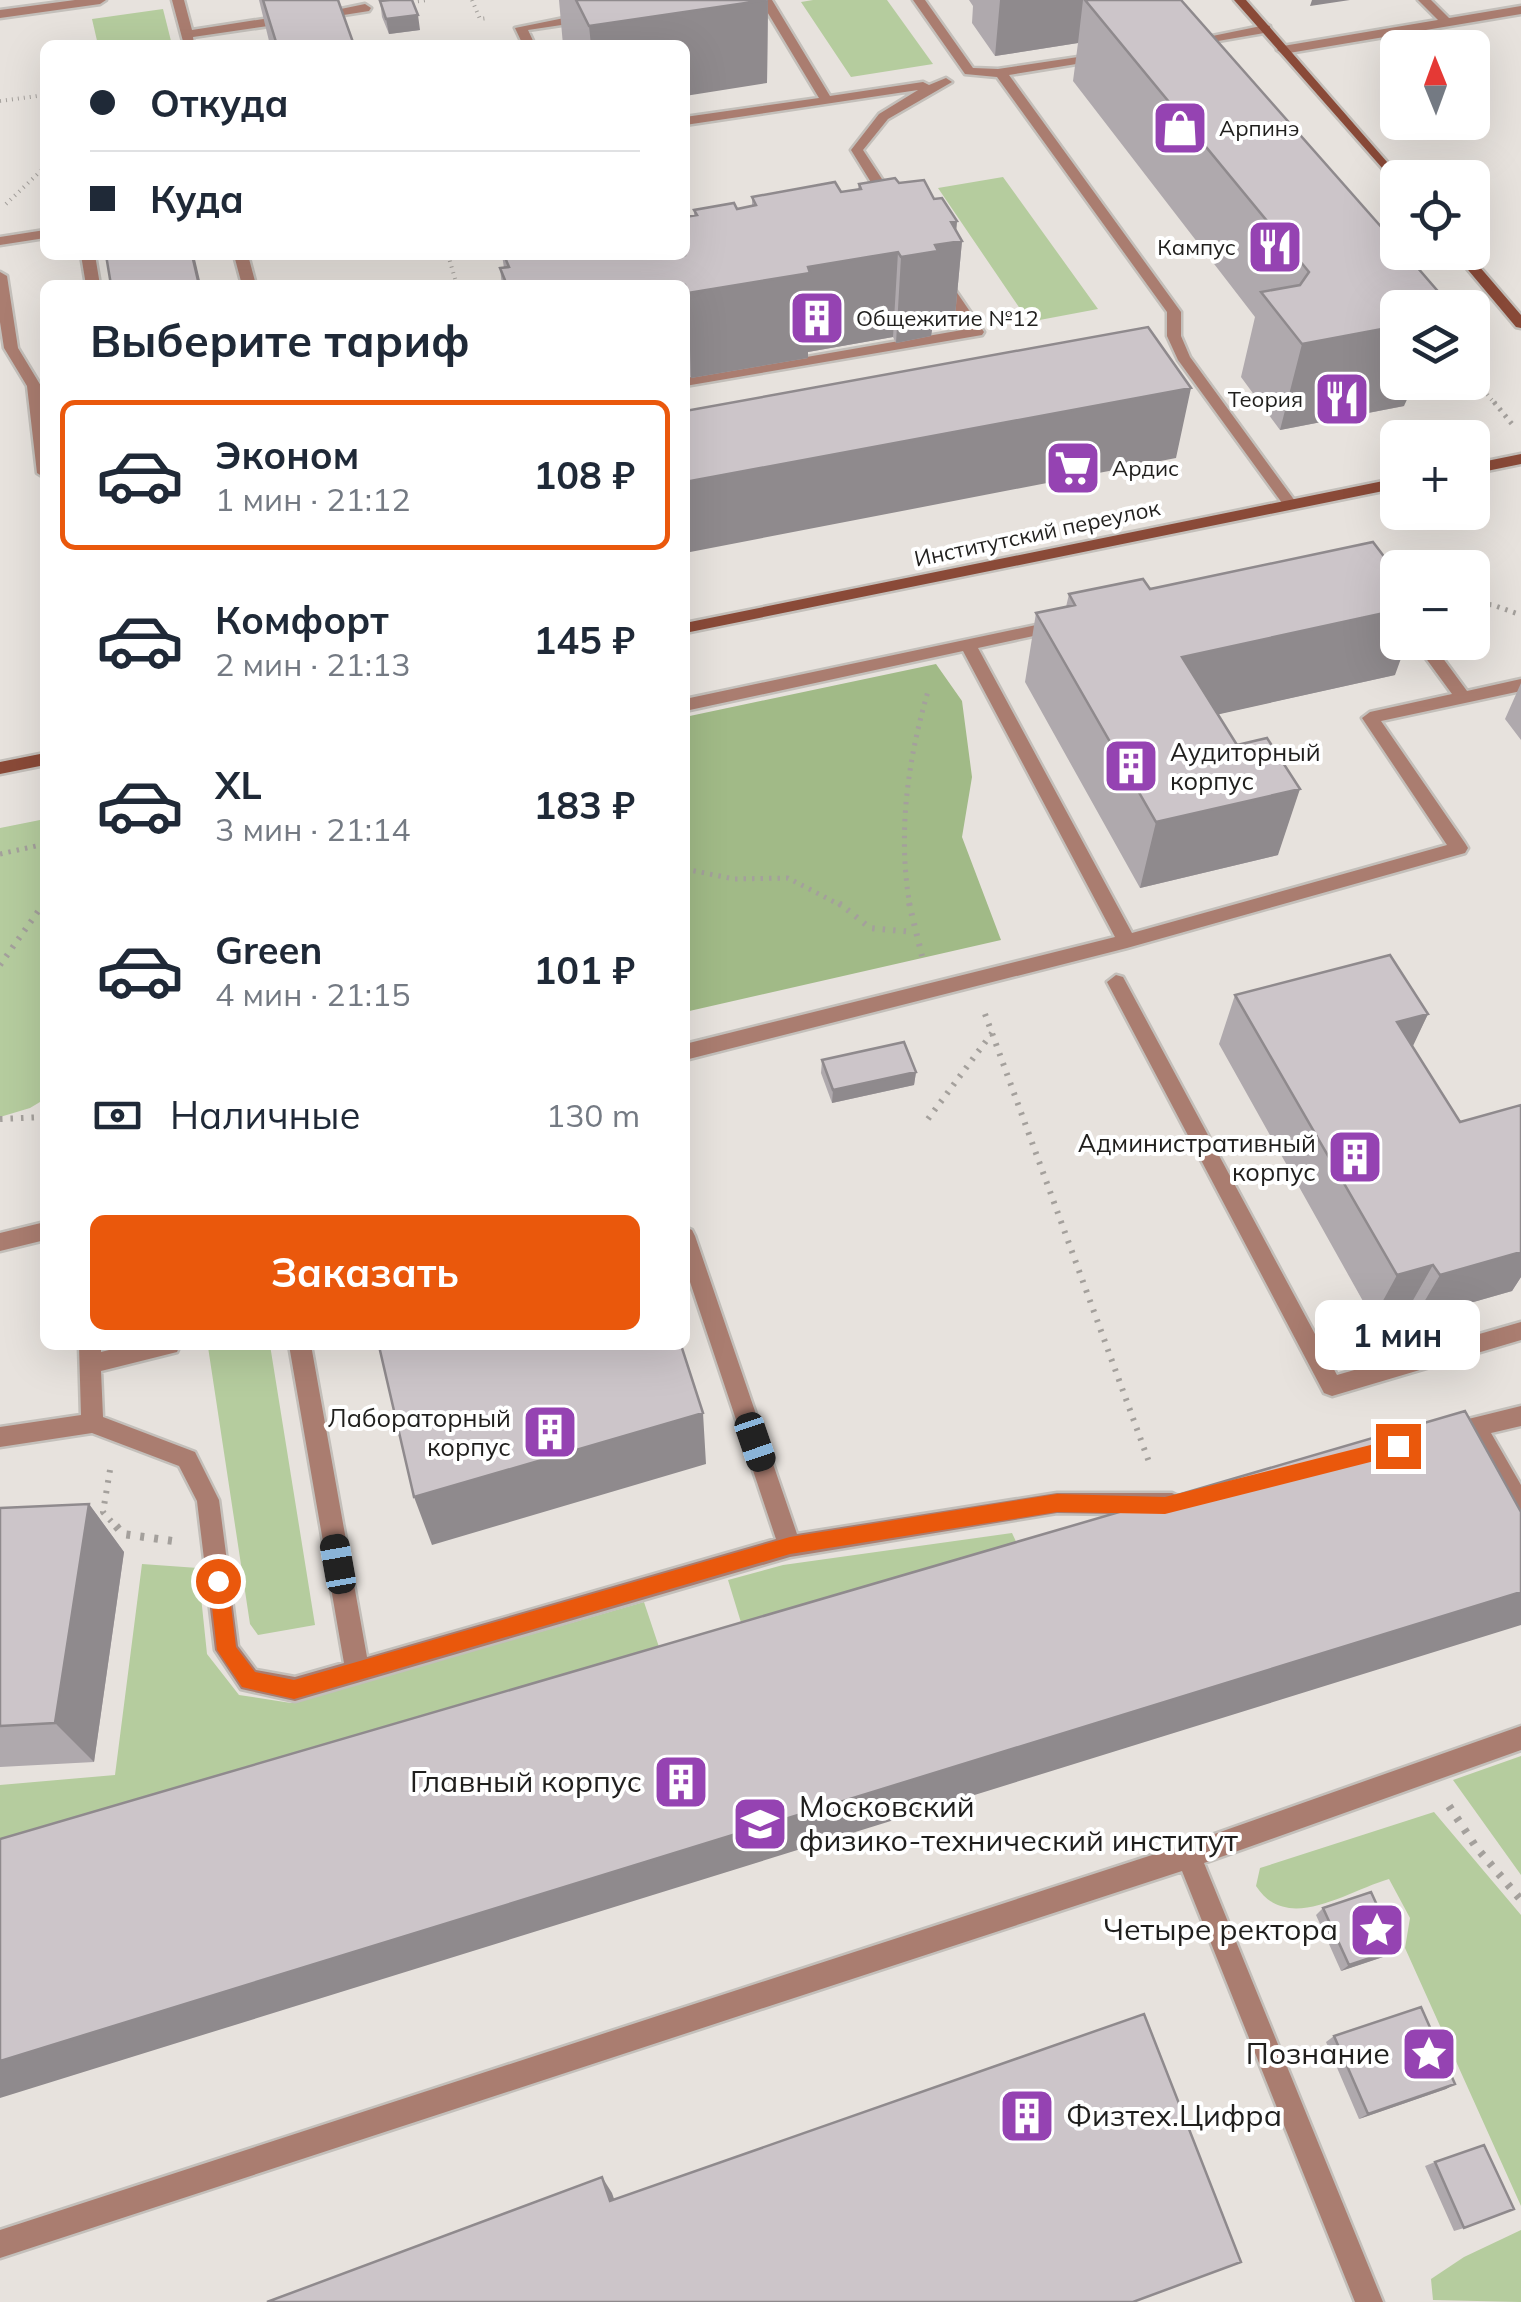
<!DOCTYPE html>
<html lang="ru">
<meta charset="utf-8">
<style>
:root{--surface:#fff;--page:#f6f6f7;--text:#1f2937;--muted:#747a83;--line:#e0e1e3;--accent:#ea580c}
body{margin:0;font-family:Mulish,sans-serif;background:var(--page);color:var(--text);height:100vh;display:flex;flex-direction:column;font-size:38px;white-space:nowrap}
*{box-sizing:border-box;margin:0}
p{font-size:32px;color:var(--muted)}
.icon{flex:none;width:55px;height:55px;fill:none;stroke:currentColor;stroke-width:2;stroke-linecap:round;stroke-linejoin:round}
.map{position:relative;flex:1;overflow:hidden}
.sheet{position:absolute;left:40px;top:280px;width:650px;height:1070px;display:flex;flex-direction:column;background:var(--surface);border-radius:15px;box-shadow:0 10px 40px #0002}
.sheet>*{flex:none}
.guide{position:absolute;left:40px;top:40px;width:650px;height:220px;border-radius:15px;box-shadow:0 10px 40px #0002;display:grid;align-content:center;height:220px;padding:0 50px;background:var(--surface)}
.needle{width:65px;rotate:359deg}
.buttons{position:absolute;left:1380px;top:30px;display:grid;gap:20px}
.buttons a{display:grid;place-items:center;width:110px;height:110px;border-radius:15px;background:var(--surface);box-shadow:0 10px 40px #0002;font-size:50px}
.end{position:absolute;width:45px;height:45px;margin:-22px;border:12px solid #ea580c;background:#fff;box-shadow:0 0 0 5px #fff}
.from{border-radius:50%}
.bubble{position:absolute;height:70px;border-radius:15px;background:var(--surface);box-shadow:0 10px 40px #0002;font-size:32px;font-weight:700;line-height:70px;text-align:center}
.car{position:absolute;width:30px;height:60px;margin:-30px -15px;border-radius:12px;box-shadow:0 0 8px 2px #0007;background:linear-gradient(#222 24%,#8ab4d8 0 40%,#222 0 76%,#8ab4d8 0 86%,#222 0)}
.guide b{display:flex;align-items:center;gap:35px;height:95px;font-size:38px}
.guide b+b{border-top:2px solid var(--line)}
.guide i{width:25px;height:25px;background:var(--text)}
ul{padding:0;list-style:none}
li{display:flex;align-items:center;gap:30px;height:150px;margin:0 20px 15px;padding:0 30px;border:5px solid transparent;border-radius:15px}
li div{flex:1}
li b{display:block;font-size:38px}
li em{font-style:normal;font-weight:700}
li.current{border-color:var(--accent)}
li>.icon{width:90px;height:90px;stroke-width:1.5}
h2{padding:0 50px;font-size:45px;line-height:120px}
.pay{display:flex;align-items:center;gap:25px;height:110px;padding:0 50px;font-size:38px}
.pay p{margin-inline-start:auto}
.button{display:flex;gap:20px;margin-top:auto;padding:20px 50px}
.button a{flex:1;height:115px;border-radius:15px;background:var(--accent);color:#fff;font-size:40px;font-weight:700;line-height:115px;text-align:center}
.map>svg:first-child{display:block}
.green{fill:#b5cc9e}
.forest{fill:#a1ba87}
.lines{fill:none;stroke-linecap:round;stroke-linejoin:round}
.lane-casing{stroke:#c3bfba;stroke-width:5}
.street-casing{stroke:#c3bfba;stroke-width:5}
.secondary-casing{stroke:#c3bfba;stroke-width:5}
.path-far3{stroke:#a4a09c;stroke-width:4;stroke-dasharray:1 5;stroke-linecap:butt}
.path-far2{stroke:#a4a09c;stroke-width:5;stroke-dasharray:2.5 6;stroke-linecap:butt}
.path-far1{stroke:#a4a09c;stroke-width:6;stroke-dasharray:2.5 8;stroke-linecap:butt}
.path{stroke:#a4a09c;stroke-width:8;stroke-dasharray:4 10;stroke-linecap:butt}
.lane{fill:#aa7d70;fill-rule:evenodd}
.street{fill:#aa7d70;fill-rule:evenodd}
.secondary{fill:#8a4a38;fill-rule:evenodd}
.wall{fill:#afa9ad}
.shaded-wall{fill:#8f8a8d}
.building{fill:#ccc5c9;stroke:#8f8a8d;stroke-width:2.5}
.route{fill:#ea580c}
.labels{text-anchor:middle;stroke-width:8;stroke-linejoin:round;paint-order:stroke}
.far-poi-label{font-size:22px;fill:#201f1d;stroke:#fff;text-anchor:start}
.far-street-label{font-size:22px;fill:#201f1d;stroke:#fff}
.poi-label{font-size:25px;fill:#201f1d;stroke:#fff;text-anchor:end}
.near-poi-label{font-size:30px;fill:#201f1d;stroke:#fff;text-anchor:end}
</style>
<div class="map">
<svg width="1521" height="2302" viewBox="0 0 1521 2302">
<rect width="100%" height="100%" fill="#e7e2dd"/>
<path class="green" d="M 813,0 L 887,0 L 933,64 L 851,77 L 801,2 Z
M 163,9 L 172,45 L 98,45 L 92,19 Z
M 1003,177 L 1098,309 L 1029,322 L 938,188 Z
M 45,819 L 45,1099 L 30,1108 L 0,1117 L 0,828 Z
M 215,1345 L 270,1345 L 315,1625 L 258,1635 L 250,1624 L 208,1347 Z
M 1012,1533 L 1027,1565 L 747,1642 L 728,1580 L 783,1565 Z
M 142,1564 L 198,1568 L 207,1654 L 239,1695 L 291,1703 L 644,1602 L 666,1668 L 0,1857 L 0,1785 L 115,1775 Z
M 1521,1756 L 1521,1875 L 1453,1780 Z
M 1434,1812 L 1521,1915 L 1521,2206 L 1405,1948 L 1410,1918 L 1389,1879 C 1345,1892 1287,1934 1256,1886 L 1260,1868 Z
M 1521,2230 L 1521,2302 L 1433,2300 L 1431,2279 L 1464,2257 Z"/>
<path class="forest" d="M 936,664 L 962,701 L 972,777 L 962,837 L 1001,940 L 685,1012 L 685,717 Z"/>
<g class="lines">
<g class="lane-casing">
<path id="lane" d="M 75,0 L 106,0 L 100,4 L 0,18 L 0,10 Z
M 172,0 L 184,0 L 192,30 L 289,15 L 295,19 L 289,23 L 193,37 L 194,45 L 184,45 Z
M 760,0 L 772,0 L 830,96 L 923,82 L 929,85 L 946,78 L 952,82 L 888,119 L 863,150 L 897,202 L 895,205 L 885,205 L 851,150 L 879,114 L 918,90 L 685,125 L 685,117 L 819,98 Z
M 913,0 L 925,0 L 973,68 L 998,69 L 1105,53 L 1105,59 L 1101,60 L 1009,75 L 1181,312 L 1181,336 L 1190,357 L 1295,501 L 1295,507 L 1285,507 L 1178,360 L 1167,336 L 1167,312 L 997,77 L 965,74 Z
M 1418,0 L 1431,0 L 1453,22 L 1443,25 Z
M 365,4 L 371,8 L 369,11 L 318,19 L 312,15 Z
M 584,14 L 588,15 L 588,21 L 528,30 L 535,45 L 523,45 L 515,28 Z
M 1266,25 L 1270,26 L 1270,32 L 1189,46 L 1183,42 Z
M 45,230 L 45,238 L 0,245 L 0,237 Z
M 81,255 L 95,255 L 100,285 L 86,285 Z
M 234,255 L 248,255 L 256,285 L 242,285 Z
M 0,272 L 7,276 L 18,348 L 41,386 L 45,415 L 45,478 L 37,473 L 27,386 L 4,348 L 0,322 Z
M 942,277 L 947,278 L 984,332 L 982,335 L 685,386 L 685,378 L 968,329 L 935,281 Z
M 1060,620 L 1066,621 L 1066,629 L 978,648 L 1132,933 L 1447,845 L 1362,718 L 1370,712 L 1452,694 L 1414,642 L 1431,642 L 1467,691 L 1521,679 L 1521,691 L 1381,721 L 1465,843 L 1468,848 L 1465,853 L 1127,948 L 685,1060 L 685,1044 L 1115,937 L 963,651 L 685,711 L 685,699 Z
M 1116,975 L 1123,977 L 1337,1375 L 1521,1322 L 1521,1340 L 1332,1396 L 1324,1393 L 1107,982 Z
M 45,1222 L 45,1240 L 0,1251 L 0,1233 Z
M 685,1227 L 692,1230 L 695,1236 L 797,1534 L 1057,1493 L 1172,1493 L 1180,1497 L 1183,1504 L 1180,1511 L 1172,1515 L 1057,1513 L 790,1557 L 295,1701 L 241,1689 L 215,1650 L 197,1501 L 179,1466 L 92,1433 L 0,1447 L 0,1427 L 81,1415 L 79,1345 L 101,1345 L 101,1352 L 129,1345 L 180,1345 L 177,1352 L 101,1371 L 103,1417 L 195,1452 L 219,1500 L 238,1646 L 256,1670 L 295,1677 L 344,1663 L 289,1345 L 311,1345 L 367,1657 L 776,1539 L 685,1267 Z
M 1521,1406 L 1521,1426 L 1491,1433 L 1521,1485 L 1521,1517 L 1513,1513 L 1470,1439 L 1448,1444 L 1440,1441 L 1437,1434 L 1440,1427 L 1448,1424 Z
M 1521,1726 L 1521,1750 L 1204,1863 L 1383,2302 L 1355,2302 L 1182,1871 L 0,2258 L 0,2230 L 1189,1843 Z"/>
</g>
<g class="street-casing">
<path id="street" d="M 1521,6 L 1521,14 L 1283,54 L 1277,50 L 1283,46 Z"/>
</g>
<g class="secondary-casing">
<path id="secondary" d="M 1234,0 L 1246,0 L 1401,178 L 1398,178 L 1398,186 Z
M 1453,252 L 1467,252 L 1521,315 L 1521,328 L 1516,327 Z
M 1521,454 L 1521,464 L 1472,474 L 1472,464 Z
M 1398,478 L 1398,488 L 685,633 L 685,623 Z
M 45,753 L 45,765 L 0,774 L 0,762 Z"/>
</g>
<path class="path-far3" d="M 472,0 L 480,19 L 488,18
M 406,3 L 427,0
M 0,101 L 45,95
M 6,204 L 45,167
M 448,255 L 457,285
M 1472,376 L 1496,405"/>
<path class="path-far2" d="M 1494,402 L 1512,424
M 1472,603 L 1493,605 L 1521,615
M 0,854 L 45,844
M 685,869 L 734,879 L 788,878 L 842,906
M 42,906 L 45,902
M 910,906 C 897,833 908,758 929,688"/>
<path class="path-far1" d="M 839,903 L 870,928 L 913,932
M 909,903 L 922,956
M 0,965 L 44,903
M 985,1014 L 1149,1462
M 0,1119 L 45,1117
M 928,1119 L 992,1033
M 110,1470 L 103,1512 L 118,1529"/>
<path class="path" d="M 116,1526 L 123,1534 L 173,1541
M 1449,1806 L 1476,1847 L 1521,1900"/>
<use href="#lane" class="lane"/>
<use href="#street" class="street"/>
<use href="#secondary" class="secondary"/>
</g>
<path class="wall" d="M 259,0 L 338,0 L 354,45 L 270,45 Z
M 559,0 L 768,0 L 767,83 L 685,45 L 563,45 Z
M 969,0 L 1181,0 L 1404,406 L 1280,430 L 1241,377 L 1255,317 L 1073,81 L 1078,43 L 995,56 L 972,23 L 973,6 Z
M 380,1 L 420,30 L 389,34 L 382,17 Z
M 899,183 L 934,199 L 957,221 L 956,232 L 962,241 L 954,327 L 932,330 L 931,336 L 896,343 L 893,337 L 808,352 L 808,358 L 691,378 L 689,373 L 685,285 L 502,285 L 500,268 L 504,268 L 502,255 L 685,255 L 694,216 L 694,210 L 737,209 L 752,206 L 752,197 L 841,192 L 858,189 L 859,184 Z
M 1150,589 L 1395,675 L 1218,714 L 1278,855 L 1140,888 L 1025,682 L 1036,613 L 1066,607 L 1069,594 Z
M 1521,683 L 1521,740 L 1505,719 Z
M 1235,995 L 1428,1014 L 1412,1046 L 1460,1122 L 1521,1105 L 1521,1277 L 1512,1291 L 1414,1319 L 1408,1309 L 1373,1319 L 1219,1044 Z
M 822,1060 L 916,1072 L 914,1085 L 832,1103 L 821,1073 Z
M 89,1504 L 124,1552 L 94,1762 L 0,1767 L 0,1508 Z
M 1323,1908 L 1389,1955 L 1341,1971 L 1316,1915 Z
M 1334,2036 L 1455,2084 L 1446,2089 L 1359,2119 L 1326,2042 Z
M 1435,2162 L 1464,2228 L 1454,2231 L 1425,2166 Z"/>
<path class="shaded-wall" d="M 768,0 L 767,83 L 685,96 L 685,45 L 591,45 L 589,26 Z
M 1000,0 L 1083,0 L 1078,43 L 995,56 Z
M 1312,0 L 1350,0 L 1310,6 Z
M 418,15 L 420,30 L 389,34 L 386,19 Z
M 957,221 L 955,242 L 962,241 L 954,327 L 932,330 L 931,336 L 896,343 L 901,257 L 935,245 L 951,222 Z
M 898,252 L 893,337 L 808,352 L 808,358 L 691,378 L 688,293 L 808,267 Z
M 192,255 L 194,255 L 201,285 L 199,285 Z
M 685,287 L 689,373 L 685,373 Z
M 1398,326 L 1398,382 L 1415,382 L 1404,406 L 1280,430 L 1302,344 Z
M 1191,388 L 1176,458 L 685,553 L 685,482 Z
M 1398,610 L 1398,642 L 1407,642 L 1395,675 L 1166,726 L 1182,657 Z
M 1300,789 L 1278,855 L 1140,888 L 1156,822 Z
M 1428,1014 L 1405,1063 L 1397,1022 Z
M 916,1072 L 914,1085 L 832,1103 L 833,1090 Z
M 1521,1252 L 1521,1277 L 1512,1291 L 1414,1319 L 1440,1275 Z
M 1433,1265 L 1408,1309 L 1373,1319 L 1397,1275 Z
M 703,1413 L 706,1464 L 432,1545 L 414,1497 Z
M 89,1504 L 124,1552 L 94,1762 L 55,1723 Z
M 1521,1592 L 1521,1625 L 0,2098 L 0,2061 Z
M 1397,1949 L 1389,1955 L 1341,1971 L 1349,1965 Z
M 1455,2084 L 1446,2089 L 1359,2119 L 1368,2114 Z
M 602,2177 L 612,2193 L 620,2216 L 610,2201 Z"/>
<path class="building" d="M 263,0 L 338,0 L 354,45 L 277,45 Z
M 390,0 L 412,0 L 418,15 L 386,19 L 380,1 Z
M 576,0 L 766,0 L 589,26 Z
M 1085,0 L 1181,0 L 1398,246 L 1398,252 L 1404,252 L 1442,296 L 1437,308 L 1398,308 L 1398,326 L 1302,344 L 1261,292 L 1300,285 L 1309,272 Z
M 895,178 L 899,183 L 924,180 L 934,199 L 942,198 L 957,221 L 951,222 L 962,241 L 935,245 L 938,251 L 901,257 L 898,252 L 808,267 L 810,273 L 688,293 L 685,285 L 507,285 L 500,268 L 509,267 L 504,255 L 685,255 L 685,217 L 697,215 L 694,210 L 734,203 L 737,209 L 756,205 L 752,197 L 835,182 L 841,192 L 861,189 L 859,184 Z
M 106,255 L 192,255 L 199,285 L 111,285 Z
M 1148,327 L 1191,388 L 685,482 L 685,411 Z
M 1373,542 L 1398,575 L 1398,610 L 1182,657 L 1237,745 L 1267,738 L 1300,789 L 1156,822 L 1036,613 L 1075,605 L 1069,594 L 1143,579 L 1150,589 Z
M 1390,955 L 1428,1014 L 1397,1022 L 1460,1122 L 1521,1105 L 1521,1252 L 1440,1275 L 1433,1265 L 1397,1275 L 1235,995 Z
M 904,1042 L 916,1072 L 833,1090 L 822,1060 Z
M 382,1345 L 681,1345 L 703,1413 L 414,1497 L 379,1346 Z
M 1465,1411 L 1521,1512 L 1521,1592 L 0,2061 L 0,1839 Z
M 89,1504 L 55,1723 L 0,1726 L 0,1508 Z
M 1371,1892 L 1397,1949 L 1349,1965 L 1323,1908 Z
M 1421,2007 L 1455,2084 L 1368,2114 L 1334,2036 Z
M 1144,2014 L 1241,2262 L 1133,2302 L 267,2302 L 602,2177 L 610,2201 Z
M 1484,2145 L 1514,2209 L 1464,2228 L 1435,2162 Z"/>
<path class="route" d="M 1398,1438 L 1407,1446 L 1398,1455 L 1165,1514 L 1057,1512 L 790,1554 L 294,1699 L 242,1687 L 217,1650 L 209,1581 L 218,1572 L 228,1581 L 236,1647 L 255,1672 L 294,1680 L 790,1537 L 1057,1494 L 1165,1497 Z"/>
<defs>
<g id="shop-square" transform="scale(2.875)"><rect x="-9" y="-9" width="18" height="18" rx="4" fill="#9543b2" stroke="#fff"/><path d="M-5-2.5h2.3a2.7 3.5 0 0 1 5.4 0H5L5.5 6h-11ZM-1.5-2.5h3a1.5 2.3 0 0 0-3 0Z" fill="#fff"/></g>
<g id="restaurant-square" transform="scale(2.875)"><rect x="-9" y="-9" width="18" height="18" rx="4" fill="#9543b2" stroke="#fff"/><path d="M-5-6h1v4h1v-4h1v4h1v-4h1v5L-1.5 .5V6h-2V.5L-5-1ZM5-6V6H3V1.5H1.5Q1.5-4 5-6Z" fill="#fff"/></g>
<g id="building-square" transform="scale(2.875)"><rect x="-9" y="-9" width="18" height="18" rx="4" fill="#9543b2" stroke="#fff"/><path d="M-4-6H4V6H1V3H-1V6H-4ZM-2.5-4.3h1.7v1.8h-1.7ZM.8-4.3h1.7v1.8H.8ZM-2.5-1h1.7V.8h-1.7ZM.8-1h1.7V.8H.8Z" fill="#fff"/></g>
<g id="supermarket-square" transform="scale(2.875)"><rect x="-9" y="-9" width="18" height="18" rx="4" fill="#9543b2" stroke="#fff"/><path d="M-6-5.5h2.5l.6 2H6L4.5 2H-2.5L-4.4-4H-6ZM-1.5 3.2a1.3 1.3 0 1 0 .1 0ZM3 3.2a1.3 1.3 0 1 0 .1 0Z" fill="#fff"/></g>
<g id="university-square" transform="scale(2.875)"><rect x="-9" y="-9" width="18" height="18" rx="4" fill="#9543b2" stroke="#fff"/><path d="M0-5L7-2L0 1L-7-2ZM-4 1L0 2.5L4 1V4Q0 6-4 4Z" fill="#fff"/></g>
<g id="sight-square" transform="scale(2.875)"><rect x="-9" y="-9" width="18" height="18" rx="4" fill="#9543b2" stroke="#fff"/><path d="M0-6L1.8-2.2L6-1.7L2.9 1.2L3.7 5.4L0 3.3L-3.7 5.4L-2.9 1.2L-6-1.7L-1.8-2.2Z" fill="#fff"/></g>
</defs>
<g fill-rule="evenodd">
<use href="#shop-square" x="1180" y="128"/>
<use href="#restaurant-square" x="1275" y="247"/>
<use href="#building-square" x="817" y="318"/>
<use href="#restaurant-square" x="1342" y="399"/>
<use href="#supermarket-square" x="1073" y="468"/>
<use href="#building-square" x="1131" y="766"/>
<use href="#building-square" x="1355" y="1157"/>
<use href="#building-square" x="550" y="1432"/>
<use href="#building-square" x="681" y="1782"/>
<use href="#university-square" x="760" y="1824"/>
<use href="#sight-square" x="1377" y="1930"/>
<use href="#sight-square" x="1429" y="2054"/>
<use href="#building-square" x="1027" y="2116"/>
</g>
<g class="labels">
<g class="far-poi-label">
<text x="1219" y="136">Арпинэ</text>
<text x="1236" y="255" text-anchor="end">Кампус</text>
<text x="856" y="326">Общежитие №12</text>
<text x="1303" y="407" text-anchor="end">Теория</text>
<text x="1112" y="476">Ардис</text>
</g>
<g class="far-street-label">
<text transform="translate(1037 533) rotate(-12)" y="8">Институтский переулок</text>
</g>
<g class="poi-label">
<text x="1170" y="761" text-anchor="start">Аудиторный<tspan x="1170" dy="29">корпус</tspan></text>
<text x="1316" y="1152">Административный<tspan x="1316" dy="29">корпус</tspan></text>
<text x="511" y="1427">Лабораторный<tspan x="511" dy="29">корпус</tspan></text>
</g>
<g class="near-poi-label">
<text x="642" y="1792">Главный корпус</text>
<text x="799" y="1817" text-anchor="start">Московский<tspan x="799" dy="34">физико-технический институт</tspan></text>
<text x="1338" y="1940">Четыре ректора</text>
<text x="1390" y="2064">Познание</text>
<text x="1066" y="2126" text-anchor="start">Физтех.Цифра</text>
</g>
</g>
</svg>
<div class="buttons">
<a><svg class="needle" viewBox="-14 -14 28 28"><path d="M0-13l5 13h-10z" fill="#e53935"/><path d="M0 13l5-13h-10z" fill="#747a83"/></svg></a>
<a><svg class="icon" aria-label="locate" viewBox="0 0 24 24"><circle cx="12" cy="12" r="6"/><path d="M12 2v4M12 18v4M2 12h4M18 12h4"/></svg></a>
<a><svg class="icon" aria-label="layers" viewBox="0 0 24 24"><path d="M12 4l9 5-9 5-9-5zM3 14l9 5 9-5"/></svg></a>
<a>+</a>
<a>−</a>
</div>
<i class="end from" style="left:218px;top:1581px"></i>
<i class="end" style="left:1398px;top:1446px"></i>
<div class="bubble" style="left:1315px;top:1300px;width:165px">1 мин</div>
<i class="car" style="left:755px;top:1442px;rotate:161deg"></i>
<i class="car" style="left:338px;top:1564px;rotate:350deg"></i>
<div class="guide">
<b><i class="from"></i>Откуда</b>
<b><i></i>Куда</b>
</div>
<section class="sheet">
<h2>Выберите тариф</h2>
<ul>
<li class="current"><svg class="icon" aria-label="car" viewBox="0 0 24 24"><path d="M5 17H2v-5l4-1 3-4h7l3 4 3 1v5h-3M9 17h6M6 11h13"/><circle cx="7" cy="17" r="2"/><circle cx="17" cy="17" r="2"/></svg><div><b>Эконом</b><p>1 мин · 21:12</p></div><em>108 ₽</em></li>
<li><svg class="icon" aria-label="car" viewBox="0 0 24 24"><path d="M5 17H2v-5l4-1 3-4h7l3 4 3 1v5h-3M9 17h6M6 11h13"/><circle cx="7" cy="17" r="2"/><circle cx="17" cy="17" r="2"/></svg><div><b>Комфорт</b><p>2 мин · 21:13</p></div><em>145 ₽</em></li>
<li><svg class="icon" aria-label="car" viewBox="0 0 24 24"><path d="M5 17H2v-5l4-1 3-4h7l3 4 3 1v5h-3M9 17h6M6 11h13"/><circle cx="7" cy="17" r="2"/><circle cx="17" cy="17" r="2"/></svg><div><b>XL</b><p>3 мин · 21:14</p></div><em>183 ₽</em></li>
<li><svg class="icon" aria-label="car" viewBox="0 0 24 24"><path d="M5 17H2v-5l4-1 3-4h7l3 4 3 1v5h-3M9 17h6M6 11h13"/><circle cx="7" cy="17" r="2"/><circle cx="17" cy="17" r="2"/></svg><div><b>Green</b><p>4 мин · 21:15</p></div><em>101 ₽</em></li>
</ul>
<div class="pay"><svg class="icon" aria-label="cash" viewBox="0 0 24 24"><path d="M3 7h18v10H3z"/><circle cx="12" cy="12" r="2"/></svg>Наличные<p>130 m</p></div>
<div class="button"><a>Заказать</a></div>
</section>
</div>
